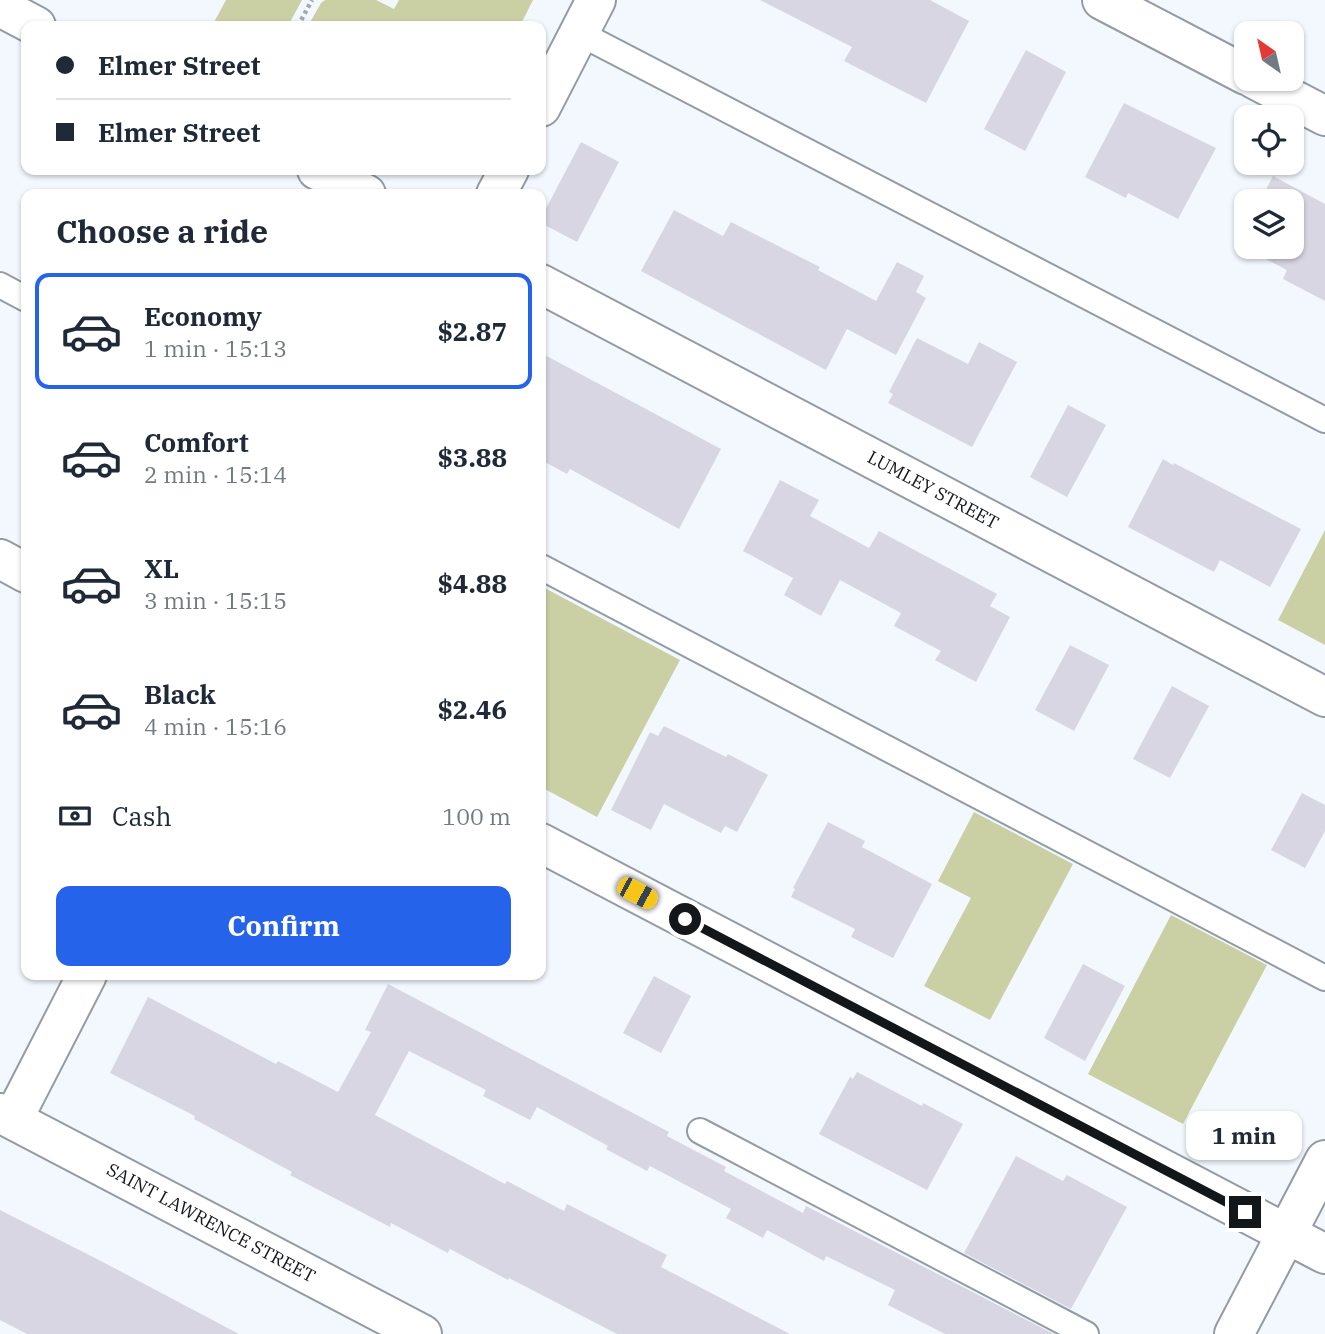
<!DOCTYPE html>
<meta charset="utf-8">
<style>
:root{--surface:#fff;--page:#f6f6f7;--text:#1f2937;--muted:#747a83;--line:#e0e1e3;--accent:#2563eb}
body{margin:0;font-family:"IBM Plex Serif",serif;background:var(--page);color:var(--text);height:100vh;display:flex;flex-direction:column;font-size:26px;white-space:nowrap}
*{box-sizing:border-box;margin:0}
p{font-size:23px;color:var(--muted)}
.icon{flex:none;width:38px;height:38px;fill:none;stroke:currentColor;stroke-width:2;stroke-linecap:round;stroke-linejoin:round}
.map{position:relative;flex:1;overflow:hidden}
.sheet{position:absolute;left:21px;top:189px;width:525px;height:791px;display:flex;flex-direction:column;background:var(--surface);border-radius:14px;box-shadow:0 2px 5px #0004}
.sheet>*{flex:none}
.hud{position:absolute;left:21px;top:21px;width:525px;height:154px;border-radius:14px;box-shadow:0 2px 5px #0004;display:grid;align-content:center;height:154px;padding:0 35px;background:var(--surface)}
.needle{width:46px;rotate:326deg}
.controls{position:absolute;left:1234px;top:21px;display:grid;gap:14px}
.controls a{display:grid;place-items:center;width:70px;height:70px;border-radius:14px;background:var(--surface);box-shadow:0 2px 5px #0004;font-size:35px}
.end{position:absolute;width:32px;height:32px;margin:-16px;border:9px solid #14171a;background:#fff;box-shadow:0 0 0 4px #fff}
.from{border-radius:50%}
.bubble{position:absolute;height:49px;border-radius:14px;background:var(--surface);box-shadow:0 2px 5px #0004;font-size:23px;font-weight:700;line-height:49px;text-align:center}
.car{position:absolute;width:21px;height:42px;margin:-21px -10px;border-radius:9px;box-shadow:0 0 5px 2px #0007;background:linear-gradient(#f5c518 24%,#345 0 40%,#f5c518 0 76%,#345 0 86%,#f5c518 0)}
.hud b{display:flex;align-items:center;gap:24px;height:66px;font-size:26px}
.hud b+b{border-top:2px solid var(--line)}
.hud i{width:18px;height:18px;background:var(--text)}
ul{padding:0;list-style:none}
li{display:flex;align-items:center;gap:21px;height:116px;margin:0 14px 10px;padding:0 21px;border:4px solid transparent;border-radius:14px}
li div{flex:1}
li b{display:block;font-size:26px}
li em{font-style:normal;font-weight:700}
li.selected{border-color:var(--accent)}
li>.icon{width:63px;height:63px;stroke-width:1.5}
h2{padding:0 35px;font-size:32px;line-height:84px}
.pay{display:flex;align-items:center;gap:18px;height:77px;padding:0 35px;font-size:26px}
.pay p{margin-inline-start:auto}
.cta{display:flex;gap:14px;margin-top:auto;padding:14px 35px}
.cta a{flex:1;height:80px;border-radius:14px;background:var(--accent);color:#fff;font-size:28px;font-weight:700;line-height:80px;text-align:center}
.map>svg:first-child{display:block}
.green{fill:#cbd0a4}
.building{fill:#d7d6e2}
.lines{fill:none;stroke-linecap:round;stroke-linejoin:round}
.lane-casing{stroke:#949ba4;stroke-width:28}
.street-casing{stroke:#949ba4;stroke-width:42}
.secondary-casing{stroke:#949ba4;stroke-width:42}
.path{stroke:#a4a8ad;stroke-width:4.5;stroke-dasharray:3.5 3.5;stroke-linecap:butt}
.lane{stroke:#fff;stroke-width:24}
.street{stroke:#fff;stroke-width:38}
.secondary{stroke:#fff;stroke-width:38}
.route{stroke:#14171a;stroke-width:9}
.labels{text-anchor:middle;stroke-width:5;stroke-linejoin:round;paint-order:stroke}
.street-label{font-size:18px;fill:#14171a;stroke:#fff}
</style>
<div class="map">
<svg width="1325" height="1334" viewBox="0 0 1325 1334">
<rect width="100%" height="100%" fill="#f3f8fe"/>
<path class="green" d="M 226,0 L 302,0 L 288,26 L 212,26 Z
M 325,0 L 376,0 L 394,9 L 399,0 L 533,0 L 520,26 L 308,26 L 321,3 Z
M 1325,530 L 1325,645 L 1278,620 Z
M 541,586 L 680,660 L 597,817 L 541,787 Z
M 974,812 L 1073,864 L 990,1020 L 924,986 L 971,898 L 938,881 Z
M 1171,915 L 1267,965 L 1183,1124 L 1088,1074 Z"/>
<path class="building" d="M 760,0 L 930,0 L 969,21 L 926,103 L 844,61 L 852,47 Z
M 1026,50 L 1066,72 L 1025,151 L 984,129 Z
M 1124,103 L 1216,148 L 1178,219 L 1128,193 L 1126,198 L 1085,177 Z
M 581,142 L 619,162 L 577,242 L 541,223 L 541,218 Z
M 1273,176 L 1325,204 L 1325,301 L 1283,279 L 1287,270 L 1237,244 L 1246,227 L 1246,247 L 1292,247 L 1292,201 L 1260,201 Z
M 674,210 L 723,236 L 731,222 L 808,261 L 820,267 L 818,270 L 876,301 L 897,262 L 924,276 L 916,292 L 926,298 L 896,355 L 847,329 L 826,370 L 641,271 Z
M 917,338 L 968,364 L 979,342 L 1017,362 L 972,447 L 888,403 L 893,394 L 889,392 Z
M 541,353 L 721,449 L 679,529 L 570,469 L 567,474 L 541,460 Z
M 1068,405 L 1106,425 L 1067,497 L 1030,477 Z
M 1163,459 L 1173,465 L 1174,463 L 1301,529 L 1270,587 L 1220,560 L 1214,572 L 1128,527 Z
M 780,480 L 819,500 L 810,516 L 869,548 L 879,531 L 997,594 L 990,606 L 1010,617 L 976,682 L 935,660 L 941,651 L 894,626 L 901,613 L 840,580 L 821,616 L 784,595 L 793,578 L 743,551 Z
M 1070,645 L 1109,665 L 1074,731 L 1035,710 Z
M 1172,686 L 1209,706 L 1170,778 L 1133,759 Z
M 664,726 L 726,757 L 728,754 L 768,775 L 737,832 L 725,826 L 721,833 L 664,804 L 651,830 L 611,810 L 650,732 L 658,736 Z
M 1302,793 L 1325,805 L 1325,831 L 1305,868 L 1271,850 Z
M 828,822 L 865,841 L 862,847 L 932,884 L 893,958 L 851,937 L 855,929 L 791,897 L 795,889 L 793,888 Z
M 1083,964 L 1125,986 L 1085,1061 L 1044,1038 Z
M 654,976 L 691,996 L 661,1053 L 623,1033 Z
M 388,984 L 669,1132 L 667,1136 L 726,1167 L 724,1171 L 803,1213 L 806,1206 L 1054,1334 L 945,1334 L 888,1305 L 895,1290 L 826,1256 L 824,1261 L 767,1230 L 763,1238 L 726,1218 L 731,1209 L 650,1166 L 647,1171 L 606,1149 L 608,1146 L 537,1107 L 530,1120 L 483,1096 L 486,1090 L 409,1051 L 375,1115 L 505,1184 L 507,1181 L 564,1211 L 567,1204 L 667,1255 L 661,1267 L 790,1334 L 617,1334 L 509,1278 L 508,1280 L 450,1249 L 448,1253 L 391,1223 L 390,1227 L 290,1175 L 292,1172 L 194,1119 L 195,1116 L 110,1073 L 148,997 L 276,1064 L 278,1061 L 338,1092 L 371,1032 L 365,1030 Z
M 857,1072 L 922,1106 L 923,1103 L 963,1124 L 927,1190 L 819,1134 L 850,1077 L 853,1079 Z
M 1016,1156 L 1063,1181 L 1067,1175 L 1127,1207 L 1071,1309 L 964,1253 Z
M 0,1210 L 99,1260 L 239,1334 L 27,1334 L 0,1320 Z"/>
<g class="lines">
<g class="lane-casing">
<path id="lane" d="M 579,33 L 1325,420
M 0,285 L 26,299
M 541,567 L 1325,978
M 700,1131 L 1086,1334"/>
</g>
<g class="street-casing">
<path id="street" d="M 1102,0 L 1246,75
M 0,7 L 36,26
M 1254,79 L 1325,116
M 541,107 L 596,0
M 317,170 L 366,194
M 496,194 L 509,170
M 541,284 L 1325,697
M 0,559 L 26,573
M 541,843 L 1325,1254
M 0,1113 L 422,1334
M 13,1119 L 87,975"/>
</g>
<g class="secondary-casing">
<path id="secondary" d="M 1234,1334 L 1325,1160"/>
</g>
<path class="path" d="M 298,26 L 312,0"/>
<use href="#lane" class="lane"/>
<use href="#street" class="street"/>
<use href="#secondary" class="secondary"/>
</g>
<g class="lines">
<path class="route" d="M 685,919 L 1245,1212"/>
</g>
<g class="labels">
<g class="street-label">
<text transform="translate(933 490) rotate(28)" y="6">LUMLEY STREET</text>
<text transform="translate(211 1223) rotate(28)" y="6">SAINT LAWRENCE STREET</text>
</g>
</g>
</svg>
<div class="controls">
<a><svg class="needle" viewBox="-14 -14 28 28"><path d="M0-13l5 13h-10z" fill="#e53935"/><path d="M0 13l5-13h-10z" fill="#747a83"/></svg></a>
<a><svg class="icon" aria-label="locate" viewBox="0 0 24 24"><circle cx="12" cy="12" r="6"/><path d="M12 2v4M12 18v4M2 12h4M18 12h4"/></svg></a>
<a><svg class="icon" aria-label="layers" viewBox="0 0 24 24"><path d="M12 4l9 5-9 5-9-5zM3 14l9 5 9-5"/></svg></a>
</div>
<i class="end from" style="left:685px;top:919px"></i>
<i class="end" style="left:1245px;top:1212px"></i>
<div class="bubble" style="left:1186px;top:1111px;width:116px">1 min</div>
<i class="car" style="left:637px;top:893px;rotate:118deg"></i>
<div class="hud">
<b><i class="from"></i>Elmer Street</b>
<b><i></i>Elmer Street</b>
</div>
<section class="sheet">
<h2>Choose a ride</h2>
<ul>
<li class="selected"><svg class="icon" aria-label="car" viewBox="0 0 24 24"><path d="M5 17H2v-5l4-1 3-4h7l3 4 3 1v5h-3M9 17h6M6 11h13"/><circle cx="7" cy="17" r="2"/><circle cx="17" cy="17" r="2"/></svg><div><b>Economy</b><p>1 min · 15:13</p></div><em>$2.87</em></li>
<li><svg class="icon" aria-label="car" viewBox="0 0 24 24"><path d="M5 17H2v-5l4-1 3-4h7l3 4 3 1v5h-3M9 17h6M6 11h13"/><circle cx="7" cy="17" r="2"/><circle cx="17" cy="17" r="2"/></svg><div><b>Comfort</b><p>2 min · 15:14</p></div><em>$3.88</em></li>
<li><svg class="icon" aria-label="car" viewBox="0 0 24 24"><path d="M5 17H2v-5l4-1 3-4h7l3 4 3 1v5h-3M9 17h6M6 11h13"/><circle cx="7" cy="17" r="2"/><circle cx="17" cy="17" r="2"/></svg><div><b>XL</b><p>3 min · 15:15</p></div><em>$4.88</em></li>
<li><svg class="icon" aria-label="car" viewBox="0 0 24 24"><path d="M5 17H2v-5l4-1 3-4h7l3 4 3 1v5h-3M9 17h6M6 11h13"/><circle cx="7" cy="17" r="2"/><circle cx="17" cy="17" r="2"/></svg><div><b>Black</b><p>4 min · 15:16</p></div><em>$2.46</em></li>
</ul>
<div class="pay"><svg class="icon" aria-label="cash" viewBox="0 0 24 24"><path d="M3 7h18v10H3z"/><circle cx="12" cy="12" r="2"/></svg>Cash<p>100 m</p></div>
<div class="cta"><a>Confirm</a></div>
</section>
</div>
